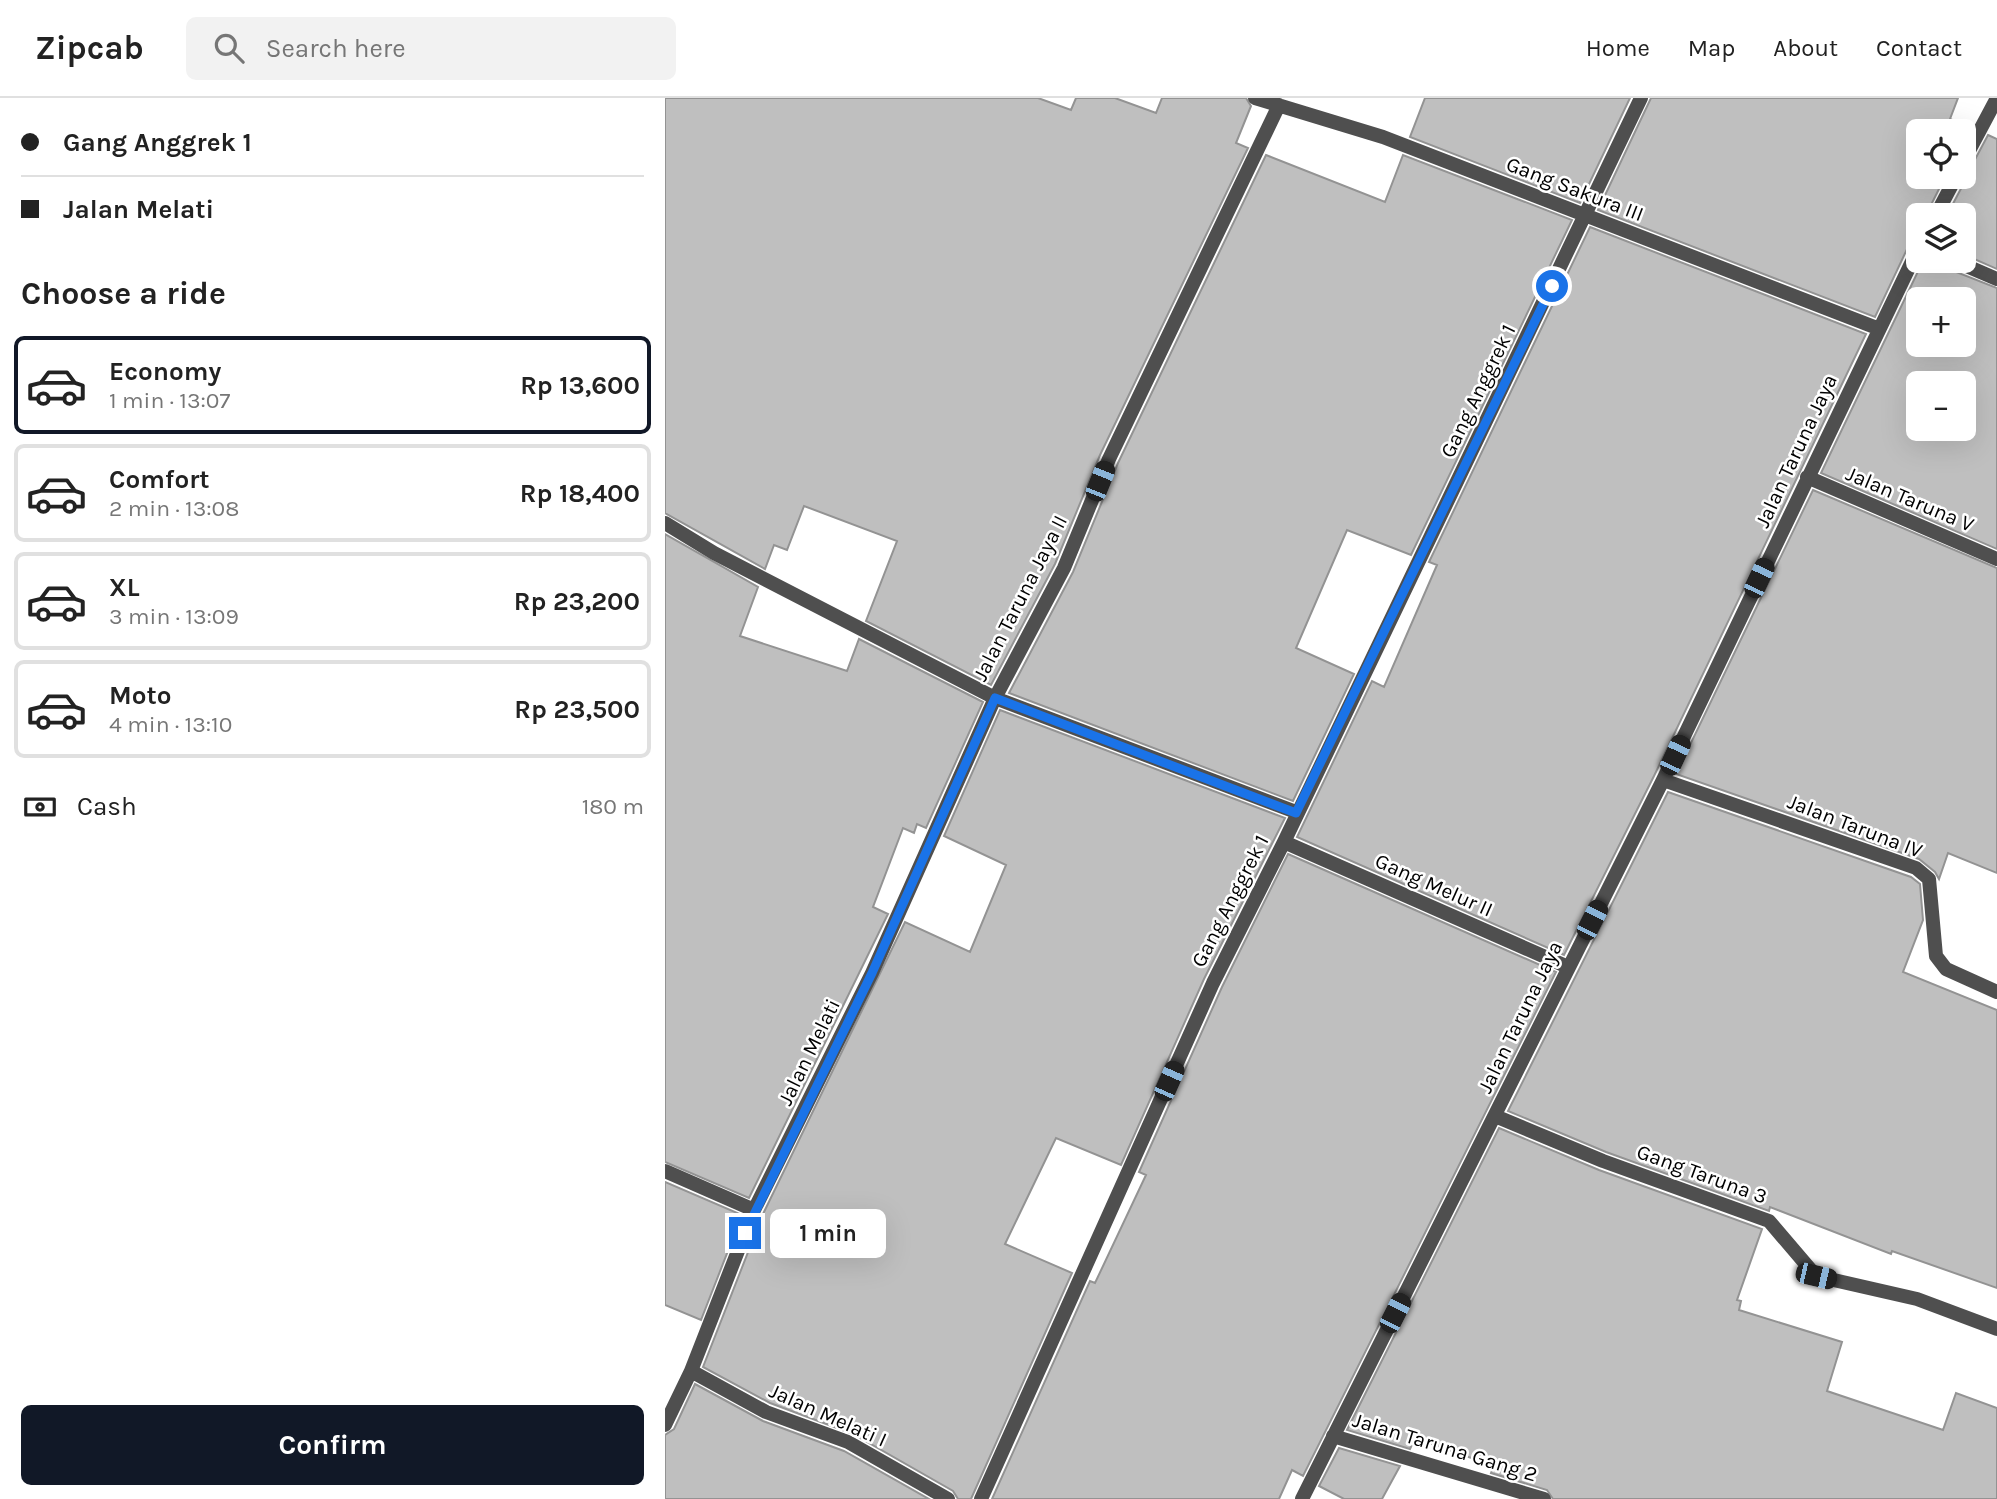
<!DOCTYPE html>
<meta charset="utf-8">
<style>
:root{--surface:#fff;--page:#f2f2f2;--text:#222;--muted:#767676;--line:#e0e0e0;--accent:#111827}
body{margin:0;font-family:Karla,sans-serif;background:var(--page);color:var(--text);height:100vh;display:flex;flex-direction:column;font-size:26px;white-space:nowrap}
*{box-sizing:border-box;margin:0}
p{font-size:23px;color:var(--muted)}
.icon{flex:none;width:38px;height:38px;fill:none;stroke:currentColor;stroke-width:2;stroke-linecap:round;stroke-linejoin:round}
.map{position:relative;flex:1;overflow:hidden}
.panel{display:flex;flex-direction:column;background:var(--surface);width:665px}
.panel>*{flex:none}
.guide{display:grid;align-content:center;height:154px;padding:0 21px;background:var(--surface)}
.buttons{position:absolute;left:1241px;top:21px;display:grid;gap:14px}
.buttons a{display:grid;place-items:center;width:70px;height:70px;border-radius:10px;background:var(--surface);box-shadow:0 7px 28px #0002;font-size:35px}
.end{position:absolute;width:32px;height:32px;margin:-16px;border:9px solid #1a73e8;background:#fff;box-shadow:0 0 0 4px #fff}
.from{border-radius:50%}
.bubble{position:absolute;height:49px;border-radius:10px;background:var(--surface);box-shadow:0 7px 28px #0002;font-size:23px;font-weight:700;line-height:49px;text-align:center}
.car{position:absolute;width:21px;height:42px;margin:-21px -10px;border-radius:9px;box-shadow:0 0 5px 2px #0007;background:linear-gradient(#222 24%,#8ab4d8 0 40%,#222 0 76%,#8ab4d8 0 86%,#222 0)}
.guide b{display:flex;align-items:center;gap:24px;height:66px;font-size:26px}
.guide b+b{border-top:2px solid var(--line)}
.guide i{width:18px;height:18px;background:var(--text)}
ul{padding:0;list-style:none}
li{display:flex;align-items:center;gap:21px;height:98px;margin:0 14px 10px;padding:0 7px;border:4px solid var(--line);border-radius:10px}
li div{flex:1}
li b{display:block;font-size:26px}
li em{font-style:normal;font-weight:700}
li.active{border-color:var(--accent)}
li>.icon{width:63px;height:63px;stroke-width:1.5}
h2{padding:0 21px;font-size:32px;line-height:84px}
.pay{display:flex;align-items:center;gap:18px;height:77px;padding:0 21px;font-size:26px}
.pay p{margin-inline-start:auto}
.primary-button{display:flex;gap:14px;margin-top:auto;padding:14px 21px}
.primary-button a{flex:1;height:80px;border-radius:10px;background:var(--accent);color:#fff;font-size:28px;font-weight:700;line-height:80px;text-align:center}
header{display:flex;align-items:center;gap:42px;box-sizing:border-box;height:98px;padding:0 35px;background:var(--surface);border-bottom:2px solid var(--line)}
header strong{font-size:33px}
nav{display:flex;gap:38px;margin-inline-start:auto;font-size:24px}
.search{width:490px;height:63px;background:var(--page);display:flex;align-items:center;gap:18px;box-sizing:border-box;padding:0 24px;border-radius:10px;color:var(--muted);font-size:26px}
main{display:flex;flex:1;min-height:0}
.map>svg:first-child{display:block}
.building{fill:#bfbfbf;stroke:#939393;stroke-width:2;fill-rule:evenodd}
.lines{fill:none;stroke-linecap:round;stroke-linejoin:round}
.street{stroke:#4f4f4f;stroke-width:14}
.route{stroke:#1a73e8;stroke-width:9}
.labels{text-anchor:middle;stroke-width:5;stroke-linejoin:round;paint-order:stroke}
.street-label{font-size:21px;fill:#000;stroke:#fff}
</style>
<header>
<strong>Zipcab</strong>
<div class="search"><svg class="icon" aria-label="search" viewBox="0 0 24 24"><circle cx="10" cy="10" r="6"/><path d="M15 15l6 6"/></svg>Search here</div>
<nav><a>Home</a><a>Map</a><a>About</a><a>Contact</a></nav>
</header>
<main>
<section class="panel">
<div class="guide">
<b><i class="from"></i>Gang Anggrek 1</b>
<b><i></i>Jalan Melati</b>
</div>
<h2>Choose a ride</h2>
<ul>
<li class="active"><svg class="icon" aria-label="car" viewBox="0 0 24 24"><path d="M5 17H2v-5l4-1 3-4h7l3 4 3 1v5h-3M9 17h6M6 11h13"/><circle cx="7" cy="17" r="2"/><circle cx="17" cy="17" r="2"/></svg><div><b>Economy</b><p>1 min · 13:07</p></div><em>Rp 13,600</em></li>
<li><svg class="icon" aria-label="car" viewBox="0 0 24 24"><path d="M5 17H2v-5l4-1 3-4h7l3 4 3 1v5h-3M9 17h6M6 11h13"/><circle cx="7" cy="17" r="2"/><circle cx="17" cy="17" r="2"/></svg><div><b>Comfort</b><p>2 min · 13:08</p></div><em>Rp 18,400</em></li>
<li><svg class="icon" aria-label="car" viewBox="0 0 24 24"><path d="M5 17H2v-5l4-1 3-4h7l3 4 3 1v5h-3M9 17h6M6 11h13"/><circle cx="7" cy="17" r="2"/><circle cx="17" cy="17" r="2"/></svg><div><b>XL</b><p>3 min · 13:09</p></div><em>Rp 23,200</em></li>
<li><svg class="icon" aria-label="car" viewBox="0 0 24 24"><path d="M5 17H2v-5l4-1 3-4h7l3 4 3 1v5h-3M9 17h6M6 11h13"/><circle cx="7" cy="17" r="2"/><circle cx="17" cy="17" r="2"/></svg><div><b>Moto</b><p>4 min · 13:10</p></div><em>Rp 23,500</em></li>
</ul>
<div class="pay"><svg class="icon" aria-label="cash" viewBox="0 0 24 24"><path d="M3 7h18v10H3z"/><circle cx="12" cy="12" r="2"/></svg>Cash<p>180 m</p></div>
<div class="primary-button"><a>Confirm</a></div>
</section>
<div class="map">
<svg width="1332" height="1401" viewBox="0 0 1332 1401">
<rect width="100%" height="100%" fill="#fff"/>
<path class="building" d="M 0,0 L 373,0 L 406,12 L 411,0 L 450,0 L 491,15 L 497,0 L 581,0 L 586,8 L 571,45 L 583,50 L 435,357 L 390,466 L 326,587 L 201,523 L 232,443 L 139,408 L 122,452 L 109,447 L 100,471 L 0,415 Z
M 760,0 L 965,0 L 915,105 L 745,39 Z
M 986,0 L 1293,0 L 1285,21 L 1305,30 L 1298,43 L 1298,33 L 1253,33 L 1253,79 L 1280,79 L 1261,117 L 1253,117 L 1253,141 L 1244,147 L 1210,219 L 933,112 Z
M 1323,37 L 1332,41 L 1332,171 L 1298,156 L 1298,117 L 1282,117 L 1300,83 L 1299,74 L 1306,69 Z
M 601,57 L 720,104 L 738,57 L 907,122 L 746,457 L 682,432 L 631,550 L 689,576 L 628,703 L 344,595 L 408,474 L 453,365 Z
M 925,129 L 1201,236 L 989,678 L 899,857 L 632,739 L 707,583 L 719,589 L 772,467 L 764,464 Z
M 1258,163 L 1281,163 L 1286,172 L 1332,190 L 1332,451 L 1156,375 ZM 1253,201 L 1298,201 L 1298,247 L 1253,247 ZM 1253,285 L 1298,285 L 1298,331 L 1253,331 Z
M 1148,392 L 1332,470 L 1332,775 L 1283,755 L 1274,781 L 1270,774 L 1254,761 L 1011,676 Z
M 0,436 L 93,489 L 75,538 L 182,573 L 194,541 L 318,604 L 261,730 L 252,726 L 249,735 L 238,730 L 208,809 L 223,816 L 84,1100 L 0,1064 Z
M 335,612 L 620,720 L 539,881 L 456,1067 L 391,1040 L 340,1146 L 407,1175 L 306,1401 L 293,1401 L 288,1393 L 188,1336 L 105,1305 L 38,1269 L 98,1116 L 240,824 L 305,854 L 341,767 L 279,738 Z
M 1003,694 L 1246,779 L 1255,786 L 1258,822 L 1238,874 L 1332,912 L 1332,1190 L 1227,1153 L 1226,1156 L 1105,1109 L 1104,1113 L 941,1054 L 843,1013 Z
M 623,756 L 891,874 L 638,1378 L 627,1372 L 614,1401 L 327,1401 L 425,1183 L 430,1185 L 481,1077 L 474,1074 L 557,889 Z
M 834,1030 L 934,1072 L 1097,1131 L 1072,1202 L 1076,1203 L 1074,1212 L 1177,1244 L 1162,1293 L 1278,1332 L 1291,1295 L 1332,1310 L 1332,1401 L 888,1401 L 882,1392 L 826,1375 L 829,1368 L 750,1340 L 745,1351 L 682,1332 Z
M 0,1084 L 77,1117 L 36,1222 L 0,1207 Z
M 30,1286 L 98,1323 L 179,1353 L 264,1401 L 0,1401 L 0,1337 L 9,1331 Z
M 674,1350 L 735,1368 L 717,1401 L 679,1401 L 654,1388 Z"/>
<g class="lines">
<path class="street" d="M 590,0 L 718,39 L 1212,230
M 1298,64 L 1332,0
M 1271,117 L 1291,79
M 1290,163 L 1332,181
M 1142,379 L 1332,461
M 0,425 L 49,455 L 330,600 L 631,714
M 998,682 L 1251,770 L 1264,781 L 1271,858 L 1281,871 L 1332,894
M 619,744 L 903,869
M 830,1018 L 938,1063 L 1104,1123 L 1151,1178 L 1252,1201 L 1332,1231
M 0,1073 L 89,1112
M 26,1273 L 101,1314 L 183,1344 L 283,1401
M 0,1327 L 26,1273 L 89,1112 L 207,875 L 330,600 L 399,470 L 444,361 L 614,7
M 668,1338 L 879,1401
M 316,1401 L 548,885 L 619,744 L 976,0
M 637,1401 L 998,682 L 1253,151"/>
</g>
<g class="lines">
<path class="route" d="M 80,1135 L 207,875 L 330,600 L 631,715 L 887,188"/>
</g>
<g class="labels">
<g class="street-label">
<text transform="translate(910 91) rotate(21)" y="7">Gang Sakura III</text>
<text transform="translate(813 293) rotate(-64)" y="7">Gang Anggrek 1</text>
<text transform="translate(1131 353) rotate(-65)" y="7">Jalan Taruna Jaya</text>
<text transform="translate(1245 401) rotate(23)" y="7">Jalan Taruna V</text>
<text transform="translate(355 500) rotate(-63)" y="7">Jalan Taruna Jaya II</text>
<text transform="translate(1190 728) rotate(21)" y="7">Jalan Taruna IV</text>
<text transform="translate(769 787) rotate(24)" y="7">Gang Melur II</text>
<text transform="translate(565 803) rotate(-63)" y="7">Gang Anggrek 1</text>
<text transform="translate(855 919) rotate(-64)" y="7">Jalan Taruna Jaya</text>
<text transform="translate(144 954) rotate(-64)" y="7">Jalan Melati</text>
<text transform="translate(1037 1076) rotate(20)" y="7">Gang Taruna 3</text>
<text transform="translate(163 1317) rotate(24)" y="7">Jalan Melati I</text>
<text transform="translate(780 1349) rotate(17)" y="7">Jalan Taruna Gang 2</text>
</g>
</g>
</svg>
<div class="buttons">
<a><svg class="icon" aria-label="locate" viewBox="0 0 24 24"><circle cx="12" cy="12" r="6"/><path d="M12 2v4M12 18v4M2 12h4M18 12h4"/></svg></a>
<a><svg class="icon" aria-label="layers" viewBox="0 0 24 24"><path d="M12 4l9 5-9 5-9-5zM3 14l9 5 9-5"/></svg></a>
<a>+</a>
<a>−</a>
</div>
<i class="end from" style="left:887px;top:188px"></i>
<i class="end" style="left:80px;top:1135px"></i>
<div class="bubble" style="left:105px;top:1111px;width:116px">1 min</div>
<i class="car" style="left:435px;top:383px;rotate:22deg"></i>
<i class="car" style="left:1094px;top:480px;rotate:25deg"></i>
<i class="car" style="left:1010px;top:657px;rotate:25deg"></i>
<i class="car" style="left:927px;top:822px;rotate:27deg"></i>
<i class="car" style="left:504px;top:983px;rotate:24deg"></i>
<i class="car" style="left:1151px;top:1178px;rotate:103deg"></i>
<i class="car" style="left:730px;top:1215px;rotate:27deg"></i>
</div>
</main>
